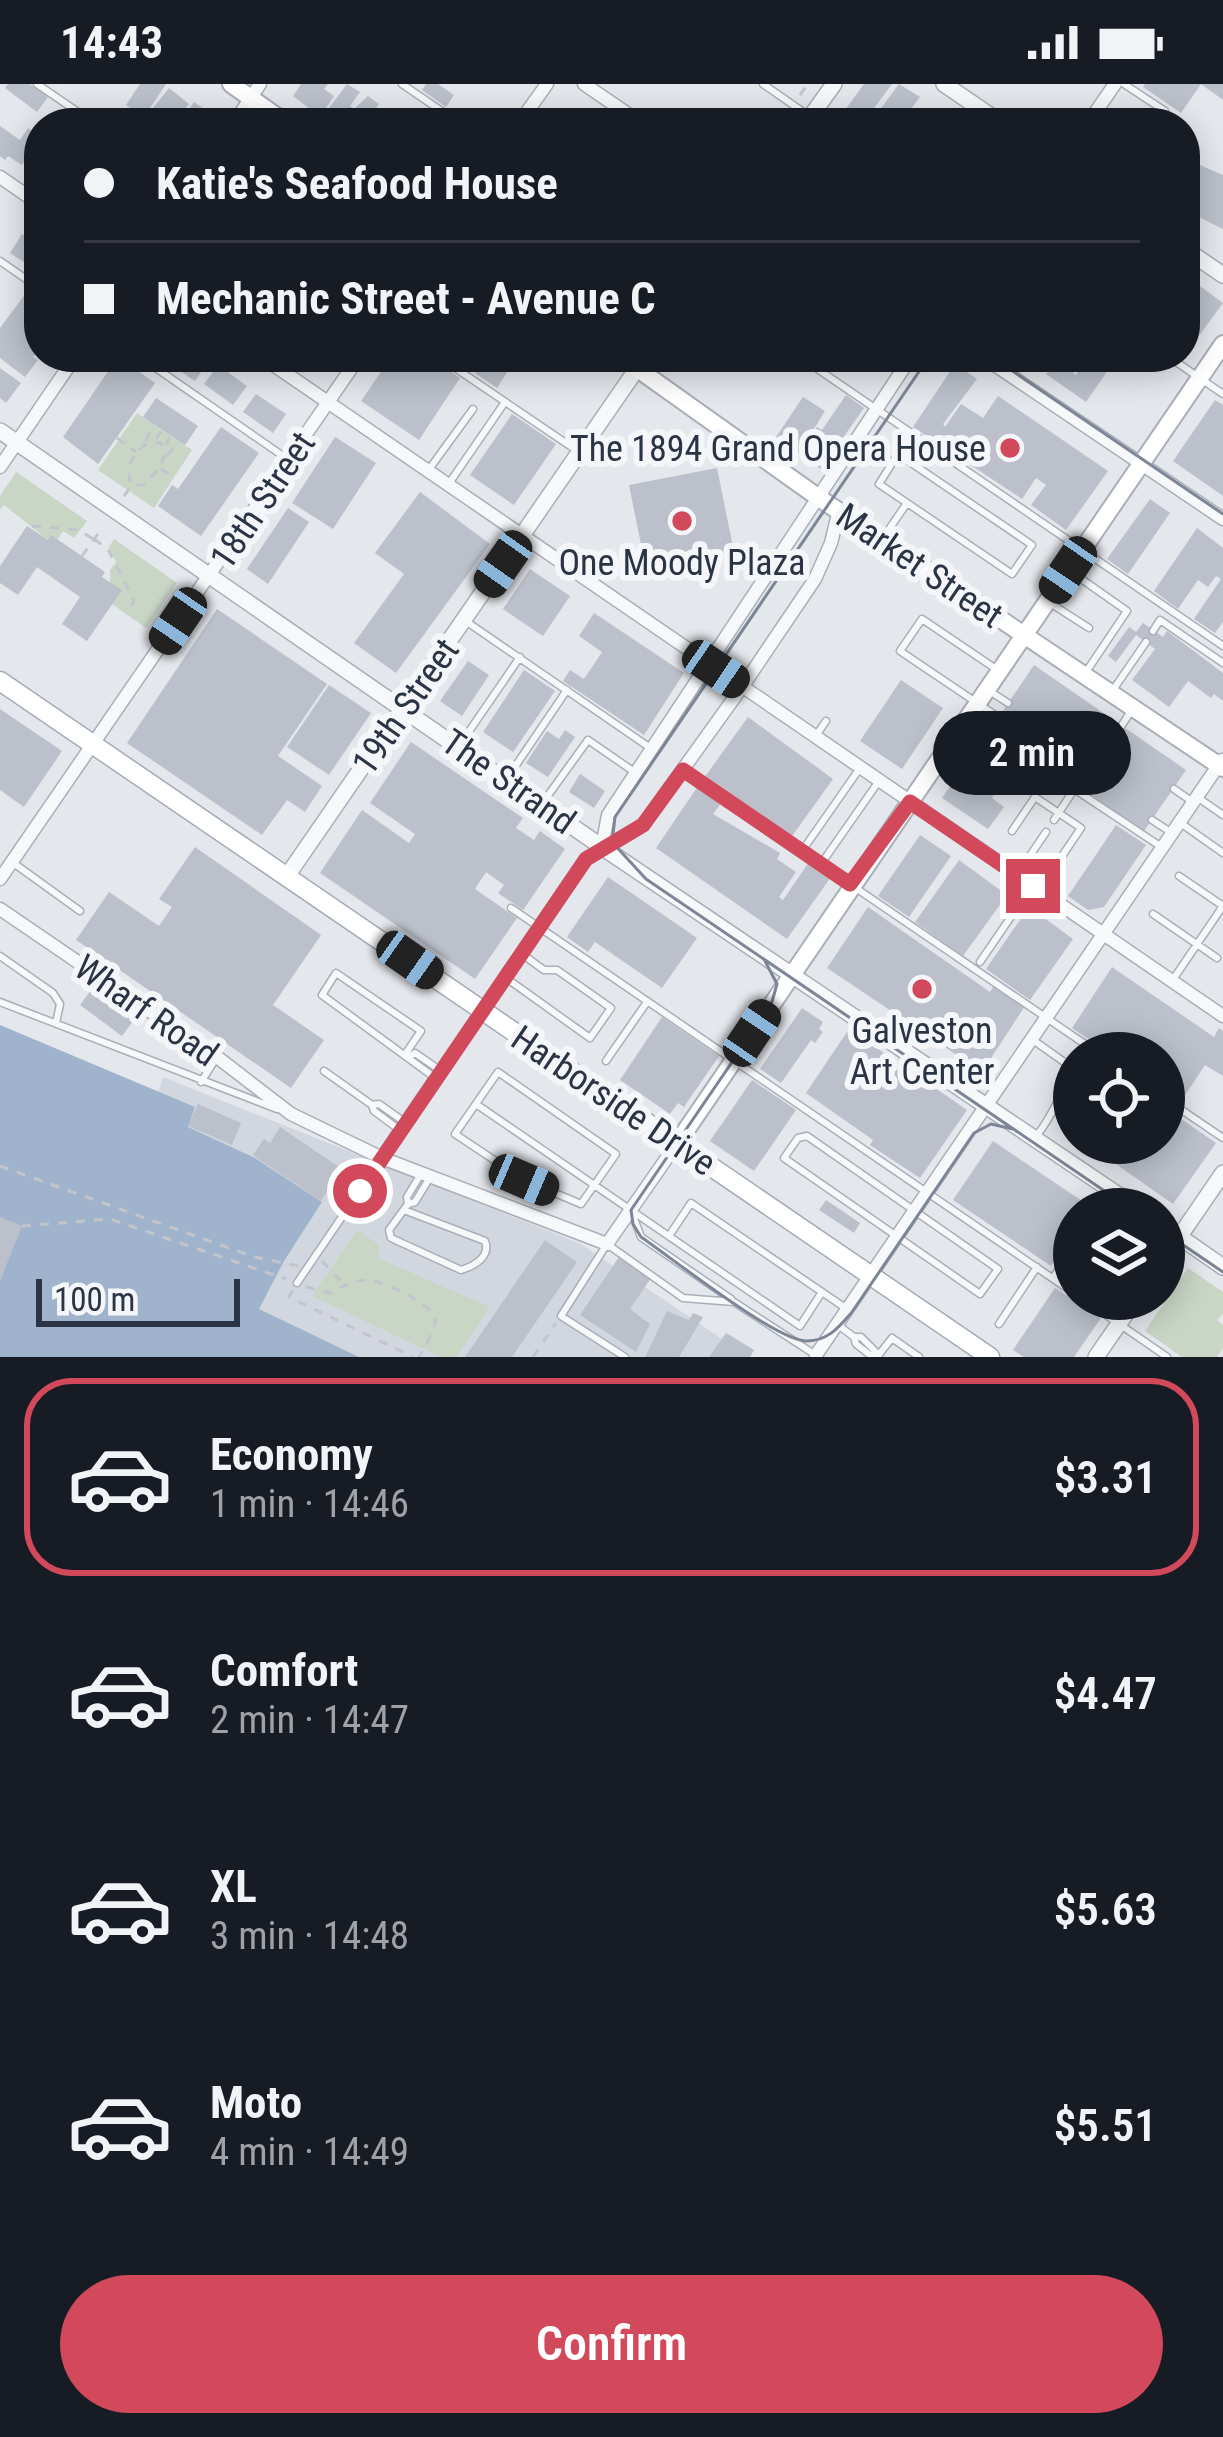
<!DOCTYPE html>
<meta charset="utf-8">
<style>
:root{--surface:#171b24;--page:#20242c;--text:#f1f3f6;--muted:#9ea1a6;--line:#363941;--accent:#d1495b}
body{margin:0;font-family:"Roboto Condensed",sans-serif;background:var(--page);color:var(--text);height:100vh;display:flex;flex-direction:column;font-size:45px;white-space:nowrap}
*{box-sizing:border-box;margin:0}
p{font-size:39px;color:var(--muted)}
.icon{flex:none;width:66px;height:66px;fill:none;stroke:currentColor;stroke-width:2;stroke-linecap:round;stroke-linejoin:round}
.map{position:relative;height:1273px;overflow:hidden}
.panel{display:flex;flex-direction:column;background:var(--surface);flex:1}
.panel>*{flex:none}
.banner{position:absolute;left:24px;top:24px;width:1176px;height:264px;border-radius:48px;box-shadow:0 6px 30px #0003;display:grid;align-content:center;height:264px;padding:0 60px;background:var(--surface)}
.controls{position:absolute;left:1053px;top:948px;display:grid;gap:24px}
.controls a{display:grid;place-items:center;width:132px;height:132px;border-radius:50%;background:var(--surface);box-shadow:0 6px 30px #0003;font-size:60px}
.scale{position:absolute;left:36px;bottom:30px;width:204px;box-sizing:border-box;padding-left:12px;border:6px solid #2b3445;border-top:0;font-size:33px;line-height:42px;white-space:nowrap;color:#2b3445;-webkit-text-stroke:9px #f4f6f9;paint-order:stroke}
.end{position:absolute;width:54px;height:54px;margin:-27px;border:15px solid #d1495b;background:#fff;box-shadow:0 0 0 6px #fff}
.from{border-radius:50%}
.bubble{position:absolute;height:84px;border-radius:42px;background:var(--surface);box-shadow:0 6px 30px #0003;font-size:39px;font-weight:600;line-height:84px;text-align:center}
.car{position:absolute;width:36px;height:72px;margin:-36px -18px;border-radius:15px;box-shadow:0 0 9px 3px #0007;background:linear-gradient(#222 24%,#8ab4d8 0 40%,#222 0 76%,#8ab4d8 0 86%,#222 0)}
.banner b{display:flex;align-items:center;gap:42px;height:114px;font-size:45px}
.banner b+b{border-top:3px solid var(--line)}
.banner i{width:30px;height:30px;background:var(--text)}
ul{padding:21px 0 0;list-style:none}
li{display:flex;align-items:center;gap:36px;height:198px;margin:0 24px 18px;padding:0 36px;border:6px solid transparent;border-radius:48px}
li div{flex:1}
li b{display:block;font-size:45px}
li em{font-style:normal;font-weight:600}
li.active{border-color:var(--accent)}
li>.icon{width:108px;height:108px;stroke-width:1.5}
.cta{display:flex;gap:24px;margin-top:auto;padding:24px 60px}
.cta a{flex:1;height:138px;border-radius:72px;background:var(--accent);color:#fff;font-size:48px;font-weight:600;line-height:138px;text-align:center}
.status{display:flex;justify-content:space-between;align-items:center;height:84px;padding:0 60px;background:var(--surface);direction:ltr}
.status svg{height:33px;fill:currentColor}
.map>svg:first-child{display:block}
.built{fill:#d2d6de}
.green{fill:#c9d6c5}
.water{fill:#9fb4cc}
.building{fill:#bbc0ca}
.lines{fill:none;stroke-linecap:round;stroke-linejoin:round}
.service-casing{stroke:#a9aeb7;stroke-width:9}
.minor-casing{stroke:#a9aeb7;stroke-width:15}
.tertiary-casing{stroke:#a9aeb7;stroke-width:18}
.secondary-casing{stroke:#a9aeb7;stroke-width:20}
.primary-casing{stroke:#a3abb8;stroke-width:21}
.path{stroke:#c2c5cb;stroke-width:3;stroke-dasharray:9 9;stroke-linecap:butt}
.service{stroke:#f7f8fa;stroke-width:6}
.minor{stroke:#f7f8fa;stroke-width:12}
.tertiary{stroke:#f7f8fa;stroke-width:15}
.secondary{stroke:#fff;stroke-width:16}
.primary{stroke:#fff;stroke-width:18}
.tram{stroke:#7d8696;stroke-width:3}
.route{stroke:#d1495b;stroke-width:15}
.poi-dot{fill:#d1495b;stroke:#f4f6f9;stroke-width:4.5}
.labels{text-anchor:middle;stroke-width:12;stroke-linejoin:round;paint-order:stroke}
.poi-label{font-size:36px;fill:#2b3445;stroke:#f4f6f9}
.street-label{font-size:36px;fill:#2b3445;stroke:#f4f6f9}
</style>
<div class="status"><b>14:43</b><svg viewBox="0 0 49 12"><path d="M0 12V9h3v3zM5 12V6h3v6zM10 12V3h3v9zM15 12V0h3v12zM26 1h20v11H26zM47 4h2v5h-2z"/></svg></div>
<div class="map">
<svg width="1223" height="1273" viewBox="0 0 1223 1273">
<rect width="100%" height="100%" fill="#e4e7ec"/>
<path class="built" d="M 163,993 L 581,1160 L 749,1273 L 288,1273 L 109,1161 Z"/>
<path class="green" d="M 137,329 L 192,366 L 154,424 L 98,386 Z
M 16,388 L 87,437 L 74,454 L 63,447 L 57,456 L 51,452 L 48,456 L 4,421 L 0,425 L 0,412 Z
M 114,455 L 177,499 L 146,544 L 112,520 L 121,506 L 110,498 L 110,486 L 116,478 L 109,463 Z
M 357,1146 L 378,1160 L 380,1175 L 490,1223 L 456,1273 L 441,1273 L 312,1212 Z
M 1188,1184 L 1223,1208 L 1223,1230 L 1217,1236 L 1223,1241 L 1223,1264 L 1217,1273 L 1182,1273 L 1145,1247 Z"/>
<path class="water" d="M 0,941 L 195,1023 L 188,1043 L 255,1074 L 322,1118 L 284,1177 L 259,1225 L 359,1273 L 0,1273 Z"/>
<path class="building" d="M 8,0 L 30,0 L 48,13 L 37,28 L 5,4 Z
M 140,0 L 166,0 L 144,33 L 126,21 Z
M 301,0 L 328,0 L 324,5 L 334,12 L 324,27 L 317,23 L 314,28 L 293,12 Z
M 347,0 L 360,8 L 350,22 L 354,25 L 368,12 L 379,20 L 365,39 L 333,39 L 323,32 Z
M 426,0 L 438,0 L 454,11 L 446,23 L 422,6 Z
M 864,0 L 892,0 L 863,39 L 845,26 Z
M 899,0 L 920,13 L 900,39 L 870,39 Z
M 1145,0 L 1223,0 L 1223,16 L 1201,0 L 1181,29 L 1143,3 Z
M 169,4 L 189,20 L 174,39 L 141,39 Z
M 194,18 L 213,31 L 207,39 L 180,39 Z
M 0,42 L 20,56 L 28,44 L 39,51 L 22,81 L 8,72 L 5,76 L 0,72 Z
M 1200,81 L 1223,91 L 1223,145 L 1185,126 L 1185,82 L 1194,88 Z
M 22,150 L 39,161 L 37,187 L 10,169 Z
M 1185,191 L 1223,219 L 1185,271 Z
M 26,209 L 39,218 L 39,265 L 33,273 L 38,276 L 25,293 L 0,274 L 0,244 Z
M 118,273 L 155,299 L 98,380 L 63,353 Z
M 181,273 L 199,273 L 207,279 L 195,297 L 174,283 Z
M 391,273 L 429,273 L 460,294 L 419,356 L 361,317 Z
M 487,273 L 517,273 L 497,304 L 475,289 Z
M 1061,273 L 1084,273 L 1073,289 L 1076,291 L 1088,273 L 1117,273 L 1086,318 L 1046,290 Z
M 955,280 L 977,295 L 943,340 L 945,343 L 961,320 L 983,334 L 998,312 L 1108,387 L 1066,446 L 1031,421 L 1046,401 L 1036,394 L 1022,415 L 913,343 Z
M 218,281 L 247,302 L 233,321 L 204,300 Z
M 0,284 L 21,299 L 6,319 L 0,314 Z
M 256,310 L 286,330 L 273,349 L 243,328 Z
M 846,311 L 864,324 L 821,385 L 776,353 L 803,313 L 825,327 L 802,364 L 817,343 L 822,346 Z
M 156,314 L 198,342 L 185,361 L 143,333 Z
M 1215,316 L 1223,321 L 1223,412 L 1173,377 Z
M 512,330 L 556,360 L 514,421 L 470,391 Z
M 221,343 L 259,369 L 201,452 L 158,422 L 172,401 L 178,405 Z
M 335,353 L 376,379 L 333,445 L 292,419 Z
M 717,384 L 735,473 L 647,490 L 629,401 Z
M 420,408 L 490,460 L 396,589 L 354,559 L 404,490 L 375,469 Z
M 1150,415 L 1170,429 L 1128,490 L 1107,475 Z
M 288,424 L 309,438 L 268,500 L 247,485 Z
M 27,442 L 48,456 L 51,451 L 105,488 L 102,493 L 122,506 L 87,557 L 62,540 L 80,513 L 37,483 L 18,511 L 0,499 L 0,482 Z
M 1197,444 L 1223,464 L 1223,538 L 1215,549 L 1194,535 L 1221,495 L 1216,492 L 1208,503 L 1198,496 L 1178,525 L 1154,507 Z
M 530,485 L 570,512 L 543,552 L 503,525 Z
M 217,525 L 327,600 L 278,672 L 322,702 L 305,728 L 287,716 L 262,751 L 127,659 Z
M 594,529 L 684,589 L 644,651 L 563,597 L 570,586 L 584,595 L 602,568 L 579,552 Z
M 1143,539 L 1163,553 L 1167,547 L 1223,589 L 1223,617 L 1214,610 L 1211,614 L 1188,597 L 1169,623 L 1132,596 L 1155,565 L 1136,551 L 1116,578 L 1108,572 L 1129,543 L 1136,548 Z
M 468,577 L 489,591 L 462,632 L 440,617 Z
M 1034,581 L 1186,686 L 1144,747 L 992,643 Z
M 524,586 L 555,607 L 513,668 L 483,648 Z
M 901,596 L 943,624 L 902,685 L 860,657 Z
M 329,601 L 371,629 L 329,691 L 287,663 Z
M 0,625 L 62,667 L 24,723 L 0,706 Z
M 748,633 L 833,695 L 790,755 L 704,694 Z
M 565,646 L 575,653 L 548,693 L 526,679 L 547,647 L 559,655 Z
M 984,652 L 1027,682 L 1013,703 L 1004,696 L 992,714 L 1004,723 L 988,745 L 942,714 Z
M 411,658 L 523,734 L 516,744 L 534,756 L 540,747 L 565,765 L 523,826 L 498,809 L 504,801 L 486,788 L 475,805 L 517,834 L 475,895 L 320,789 L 362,726 L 409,759 L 415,750 L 370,719 Z
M 580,690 L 605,707 L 594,724 L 569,708 Z
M 698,702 L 722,718 L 713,730 L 780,769 L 777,775 L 796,788 L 779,813 L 783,816 L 809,778 L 831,793 L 787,855 L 656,764 Z
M 1116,741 L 1146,761 L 1104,823 L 1088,826 L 1068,812 Z
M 920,751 L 951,772 L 909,833 L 878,812 Z
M 195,763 L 321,851 L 273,921 L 324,956 L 291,1004 L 76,856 L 109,808 L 159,842 L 172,823 L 159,815 Z
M 959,776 L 1007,811 L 963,872 L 915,838 Z
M 608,793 L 697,854 L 662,904 L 595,858 L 588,868 L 567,853 Z
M 868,823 L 990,908 L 994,902 L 1025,922 L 982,988 L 827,884 Z
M 1029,823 L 1073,855 L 1030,916 L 986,885 Z
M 1112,883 L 1214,953 L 1219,944 L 1223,947 L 1223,992 L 1205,981 L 1180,1019 L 1164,1008 L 1164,969 L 1130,969 L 1120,962 L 1116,969 L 1109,969 L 1072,944 Z
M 94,902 L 136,933 L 122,952 L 80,921 Z
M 802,924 L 823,938 L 819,945 L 823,948 L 815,959 L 811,956 L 781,999 L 760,985 Z
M 662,933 L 719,972 L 684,1023 L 678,1019 L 670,1030 L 620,996 Z
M 849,945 L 967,1026 L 920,1094 L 870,1061 L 873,1056 L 806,1009 Z
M 752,996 L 796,1026 L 754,1087 L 710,1057 Z
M 198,1020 L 241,1039 L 232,1061 L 188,1042 Z
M 1164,1023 L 1216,1059 L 1173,1120 L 1086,1059 L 1164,1059 Z
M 280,1043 L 342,1085 L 321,1117 L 253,1071 L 264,1055 L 270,1059 Z
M 993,1057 L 1094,1125 L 1074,1125 L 1074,1147 L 1051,1182 L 953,1116 Z
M 826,1116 L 860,1139 L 854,1149 L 819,1126 Z
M 0,1133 L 22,1142 L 0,1197 Z
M 545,1156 L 577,1178 L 512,1273 L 465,1273 Z
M 619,1173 L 651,1194 L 630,1225 L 650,1240 L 636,1268 L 580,1231 Z
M 1055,1204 L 1101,1234 L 1074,1273 L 1024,1273 L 1013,1266 Z
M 667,1227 L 689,1236 L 693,1229 L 703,1233 L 679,1273 L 645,1273 Z
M 726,1249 L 754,1266 L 750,1273 L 709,1273 Z"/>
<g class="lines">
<g class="service-casing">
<path id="service" d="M 37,0 L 94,39
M 402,0 L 459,39
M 763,0 L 819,39
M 1124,0 L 1165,27
M 0,177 L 39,204
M 140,273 L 286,374
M 439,273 L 579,368
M 800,273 L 1223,562
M 1169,273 L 1223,310
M 898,370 L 1032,461 L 1012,490 L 879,400 Z
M 430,384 L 473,325
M 450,398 L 505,318
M 885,451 L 907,419
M 1070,487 L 1127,527 L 1086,588
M 1050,519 L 1089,544
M 467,538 L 649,663
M 1153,547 L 1160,536 L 1223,579
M 996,585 L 922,535 L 900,567 L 998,633
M 1113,606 L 1146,558
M 991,608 L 1008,619
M 970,636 L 1163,764
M 1122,641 L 1133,624
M 817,650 L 826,637
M 459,662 L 520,573
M 684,687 L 1098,969
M 508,693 L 567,606
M 1174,705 L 1190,716
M 1197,713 L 1223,731
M 544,717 L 588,656 L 633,687
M 1054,736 L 1077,701
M 1152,736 L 1169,747
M 1182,740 L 1223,769
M 1012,747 L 1035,713 L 1081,744 L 1058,778
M 802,767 L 860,684
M 12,778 L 80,827
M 821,780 L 879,697
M 1019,788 L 1046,748
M 511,824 L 1074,1209
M 1153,830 L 1217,874
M 0,872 L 53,909 L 60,920 L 56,939
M 980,878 L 1032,802
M 506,894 L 590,954 L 611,924 L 557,886 L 544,886 L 522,870
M 1172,897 L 1223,822 L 1179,792
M 0,918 L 277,1025
M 1033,956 L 1074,985
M 406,969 L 421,947 L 336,889 L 322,911 L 434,993
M 410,972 L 415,969 L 441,987
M 606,977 L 647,918
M 324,987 L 372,1021
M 498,988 L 616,1070 L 581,1120 L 524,1096 L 455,1050 Z
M 201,998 L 215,976
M 1164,1014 L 1223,1054
M 476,1020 L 800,1242 L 822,1208
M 401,1047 L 374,1027 L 372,1021 L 379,1020 L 403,1037
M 1037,1051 C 1053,1032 1060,1009 1074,987
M 807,1052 L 998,1185 L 980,1210 L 784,1074 L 798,1054 Z
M 421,1090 L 407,1113 L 408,1120 L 415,1118 L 429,1095
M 1099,1125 L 1110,1108
M 404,1126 L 485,1157 C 491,1173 474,1182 461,1186 L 391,1154 L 389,1146 L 408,1120
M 632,1129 L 641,1153 L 731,1215
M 669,1152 L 691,1119 L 844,1223
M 1053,1194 L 1074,1162
M 297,1199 L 382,1074
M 1083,1215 L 1167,1273
M 999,1240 L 1037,1183
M 838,1241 L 854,1253 L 861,1253 L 879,1271
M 854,1253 L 856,1260 L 870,1271 L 876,1269
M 625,1273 L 561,1232 L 607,1160 L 683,1214 L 734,1218 L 814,1270
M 877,1273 L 892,1254 L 919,1273"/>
</g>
<g class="minor-casing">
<path id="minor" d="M 584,0 L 641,39
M 234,39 L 260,0
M 519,39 L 547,0
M 1088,39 L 1115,0
M 0,93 L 39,120
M 262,273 L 1223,932
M 983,273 L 1223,435
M 0,383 L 75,273
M 602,763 L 608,731 L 911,273
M 0,795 L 359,273
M 0,825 L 217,973 L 291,1030 L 382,1074 L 607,1160 L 678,1058
M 382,1074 L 586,775 L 643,741 L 742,603 L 815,495 L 831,459 L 839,426
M 816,1271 L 1222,676"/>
</g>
<g class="tertiary-casing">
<path id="tertiary" d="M 944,0 L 1001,39
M 806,39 L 834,0
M 1185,165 L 1223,191
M 0,347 L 602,763 L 1139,1125
M 287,792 L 645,273
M 1164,1142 L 1223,1183
M 1164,1175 L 1223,1089
M 1096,1273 L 1136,1215"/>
</g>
<g class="secondary-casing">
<path id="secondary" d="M 231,0 L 286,39
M 621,273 L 819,414 L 1223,684
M 678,1058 L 1223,260"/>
</g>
<g class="primary-casing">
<path id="primary" d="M 0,597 L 990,1273"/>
</g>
<path class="path" d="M 800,11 L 808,0
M 951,273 L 954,275
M 117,354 L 136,368
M 156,355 L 162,346
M 146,357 L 153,339
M 165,361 L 171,352
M 167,371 L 180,358
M 161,385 L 176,395
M 124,412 L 132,401 L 144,401 L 158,386 L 165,371 L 161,359 L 147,359 C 134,370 123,384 132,401
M 32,442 L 79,446 L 93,455
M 94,455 L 108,465 L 134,517 L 126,530
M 82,472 L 102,444
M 0,1082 L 254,1173 L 299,1182
M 22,1142 L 110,1135 L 286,1195
M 322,1177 L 344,1200
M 306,1203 L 331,1209 C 343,1202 354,1196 369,1196 C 383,1197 434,1220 435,1236 C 435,1247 424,1263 419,1273
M 293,1206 L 289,1213 L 413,1273
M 533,1273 L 556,1239"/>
<use href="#service" class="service"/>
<use href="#minor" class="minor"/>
<use href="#tertiary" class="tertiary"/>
<use href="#secondary" class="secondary"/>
<use href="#primary" class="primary"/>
<path class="tram" d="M 929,273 L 615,733 L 612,758 L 646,795 L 1131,1125
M 992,273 L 1223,430
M 765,877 L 777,900 L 771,921 L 631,1126 L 633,1140 L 641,1153 C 672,1174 776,1257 807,1257 C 828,1257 839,1243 852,1228 L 974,1049 L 991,1040 L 1013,1045
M 1164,1148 L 1223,1188"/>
</g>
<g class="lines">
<path class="route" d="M 360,1107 L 586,775 L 643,741 L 683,686 L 850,800 L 910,718 L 1033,802"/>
</g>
<g class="poi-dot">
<circle cx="1010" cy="364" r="12"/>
<circle cx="682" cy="437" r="12"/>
<circle cx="922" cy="905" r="12"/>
</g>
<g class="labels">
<g class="poi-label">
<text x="986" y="377" text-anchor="end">The 1894 Grand Opera House</text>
<text x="682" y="491">One Moody Plaza</text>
<text x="922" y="959">Galveston<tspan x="922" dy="41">Art Center</tspan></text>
</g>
<g class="street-label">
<text transform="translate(262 416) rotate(-56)" y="13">18th Street</text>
<text transform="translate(920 481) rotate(34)" y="13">Market Street</text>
<text transform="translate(405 622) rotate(-55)" y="13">19th Street</text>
<text transform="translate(509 697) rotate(35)" y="13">The Strand</text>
<text transform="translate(147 926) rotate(35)" y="13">Wharf Road</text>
<text transform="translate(614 1016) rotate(34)" y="13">Harborside Drive</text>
</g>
</g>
</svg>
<div class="controls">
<a><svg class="icon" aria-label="locate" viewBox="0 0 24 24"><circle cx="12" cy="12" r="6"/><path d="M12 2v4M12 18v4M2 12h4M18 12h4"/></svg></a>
<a><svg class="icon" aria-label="layers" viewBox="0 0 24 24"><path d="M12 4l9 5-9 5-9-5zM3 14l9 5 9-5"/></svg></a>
</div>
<div class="scale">100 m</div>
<i class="end from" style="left:360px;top:1107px"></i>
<i class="end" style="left:1033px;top:802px"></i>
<div class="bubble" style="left:933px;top:627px;width:198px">2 min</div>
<i class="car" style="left:503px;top:480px;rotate:215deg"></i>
<i class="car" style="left:1068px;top:486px;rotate:214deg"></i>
<i class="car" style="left:178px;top:537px;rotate:214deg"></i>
<i class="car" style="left:716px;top:585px;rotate:124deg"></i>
<i class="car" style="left:410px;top:876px;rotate:125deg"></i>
<i class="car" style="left:752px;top:949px;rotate:34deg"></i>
<i class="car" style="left:524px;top:1096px;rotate:113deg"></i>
<div class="banner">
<b><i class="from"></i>Katie's Seafood House</b>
<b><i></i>Mechanic Street - Avenue C</b>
</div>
</div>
<section class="panel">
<ul>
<li class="active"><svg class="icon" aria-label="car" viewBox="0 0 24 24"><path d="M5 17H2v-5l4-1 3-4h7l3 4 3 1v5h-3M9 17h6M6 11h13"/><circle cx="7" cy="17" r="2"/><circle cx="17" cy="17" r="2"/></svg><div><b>Economy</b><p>1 min · 14:46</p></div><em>$3.31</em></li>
<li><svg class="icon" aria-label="car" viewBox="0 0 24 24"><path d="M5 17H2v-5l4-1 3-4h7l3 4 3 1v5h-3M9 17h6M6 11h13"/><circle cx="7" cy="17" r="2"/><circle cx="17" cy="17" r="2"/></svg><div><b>Comfort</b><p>2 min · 14:47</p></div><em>$4.47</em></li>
<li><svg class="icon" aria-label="car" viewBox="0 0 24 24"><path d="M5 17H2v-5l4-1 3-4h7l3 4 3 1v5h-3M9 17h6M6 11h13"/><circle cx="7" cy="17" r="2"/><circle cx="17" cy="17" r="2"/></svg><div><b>XL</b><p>3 min · 14:48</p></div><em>$5.63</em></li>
<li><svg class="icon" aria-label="car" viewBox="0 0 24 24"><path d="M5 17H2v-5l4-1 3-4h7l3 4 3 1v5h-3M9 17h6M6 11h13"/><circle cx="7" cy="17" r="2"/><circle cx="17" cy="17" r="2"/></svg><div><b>Moto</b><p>4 min · 14:49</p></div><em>$5.51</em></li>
</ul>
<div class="cta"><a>Confirm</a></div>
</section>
